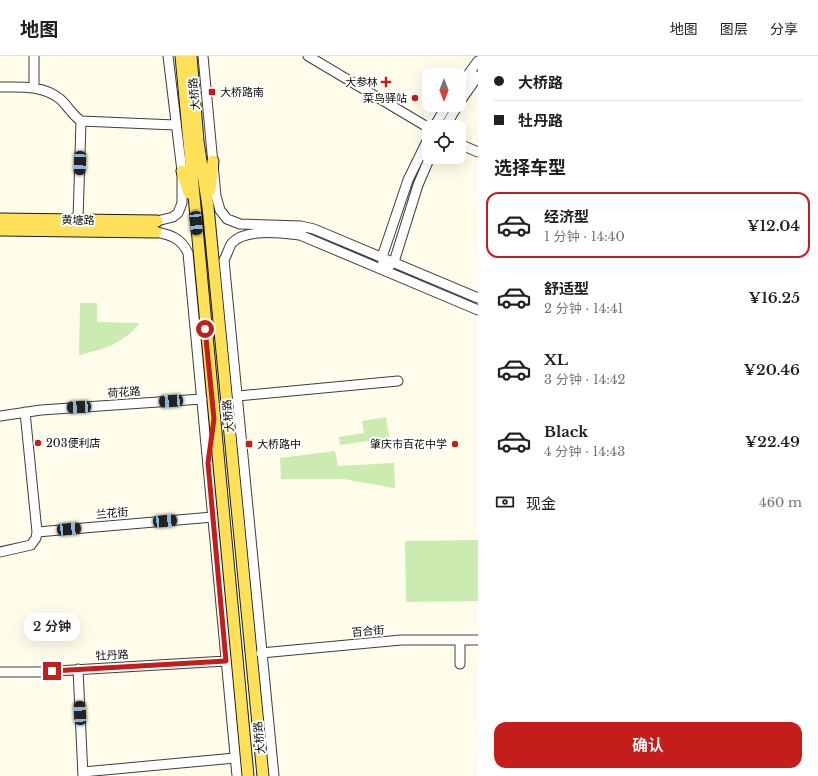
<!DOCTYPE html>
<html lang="zh">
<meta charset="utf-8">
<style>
:root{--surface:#fff;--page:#f6f6f6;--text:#202124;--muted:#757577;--line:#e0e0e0;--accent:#c31e1b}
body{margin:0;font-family:"Libre Baskerville","Noto Sans SC",serif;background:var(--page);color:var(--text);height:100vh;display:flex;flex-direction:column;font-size:15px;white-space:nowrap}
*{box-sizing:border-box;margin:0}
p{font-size:13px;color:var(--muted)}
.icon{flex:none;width:22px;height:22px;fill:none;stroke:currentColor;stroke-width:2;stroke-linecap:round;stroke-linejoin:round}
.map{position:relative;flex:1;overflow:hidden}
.side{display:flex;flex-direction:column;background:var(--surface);width:340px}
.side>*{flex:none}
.guide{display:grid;align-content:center;height:88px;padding:0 16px;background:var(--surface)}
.needle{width:26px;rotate:180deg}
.controls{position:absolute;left:422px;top:12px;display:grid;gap:8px}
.controls a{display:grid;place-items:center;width:44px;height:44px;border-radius:8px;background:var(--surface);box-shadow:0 4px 16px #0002;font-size:20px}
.end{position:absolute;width:18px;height:18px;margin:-9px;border:5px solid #c31e1b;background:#fff;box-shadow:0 0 0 2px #fff}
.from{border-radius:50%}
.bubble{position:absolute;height:28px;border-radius:12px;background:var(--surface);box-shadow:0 4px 16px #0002;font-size:13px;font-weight:600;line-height:28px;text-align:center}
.car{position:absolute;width:12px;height:24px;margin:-12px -6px;border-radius:5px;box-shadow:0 0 3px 1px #0007;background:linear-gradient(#222 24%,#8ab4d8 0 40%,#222 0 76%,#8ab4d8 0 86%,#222 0)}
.guide b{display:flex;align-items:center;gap:14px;height:38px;font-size:15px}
.guide b+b{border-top:1px solid var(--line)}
.guide i{width:10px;height:10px;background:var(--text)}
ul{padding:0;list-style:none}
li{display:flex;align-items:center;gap:12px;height:66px;margin:0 8px 6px;padding:0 8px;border:2px solid transparent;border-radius:12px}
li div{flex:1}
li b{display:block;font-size:15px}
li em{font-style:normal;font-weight:600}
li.current{border-color:var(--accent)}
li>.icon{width:36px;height:36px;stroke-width:1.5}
h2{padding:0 16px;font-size:18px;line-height:48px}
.pay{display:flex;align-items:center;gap:10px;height:44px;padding:0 16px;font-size:15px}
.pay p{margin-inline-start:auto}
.cta{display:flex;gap:8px;margin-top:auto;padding:8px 16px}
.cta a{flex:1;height:46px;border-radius:12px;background:var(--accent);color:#fff;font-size:16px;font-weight:600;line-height:46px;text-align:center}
header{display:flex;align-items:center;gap:24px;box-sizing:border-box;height:56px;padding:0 20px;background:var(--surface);border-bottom:1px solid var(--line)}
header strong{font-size:19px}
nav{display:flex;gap:22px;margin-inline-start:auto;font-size:14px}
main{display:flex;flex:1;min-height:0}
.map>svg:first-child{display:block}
.green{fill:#cbebb1}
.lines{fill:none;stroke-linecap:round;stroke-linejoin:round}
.minor-casing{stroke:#3e3e3e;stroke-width:11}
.major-casing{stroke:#1c1c1c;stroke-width:13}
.minor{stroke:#fff;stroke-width:9}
.major{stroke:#ffe159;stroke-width:11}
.route{stroke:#c31e1b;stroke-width:5}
.poi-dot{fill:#c31e1b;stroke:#fff;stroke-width:1.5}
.labels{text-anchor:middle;stroke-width:4;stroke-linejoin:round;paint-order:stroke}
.poi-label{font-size:11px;fill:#0b0b0b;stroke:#fff;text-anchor:end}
.street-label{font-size:11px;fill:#0b0b0b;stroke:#fff}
</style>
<header>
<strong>地图</strong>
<nav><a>地图</a><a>图层</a><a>分享</a></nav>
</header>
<main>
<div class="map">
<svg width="478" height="720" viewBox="0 0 478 720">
<rect width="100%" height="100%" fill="#fffce9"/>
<path class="green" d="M 80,247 L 97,247 L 97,266 L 140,267 C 122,288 105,293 79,299 Z
M 386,361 L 389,382 L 340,389 L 339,381 L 364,377 L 362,365 Z
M 335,395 L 338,410 L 394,407 L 395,432 L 343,423 L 281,423 L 280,402 Z
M 478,484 L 478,545 L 406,546 L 405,485 Z"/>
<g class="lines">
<g class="minor-casing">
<path id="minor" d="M 203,0 L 216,140 L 220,154 L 227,163 L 240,168 L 301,170 L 314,173 L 478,242
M 308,0 L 429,72
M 0,31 C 21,31 43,29 60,43 C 68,50 72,59 81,65 L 175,69
M 459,31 L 478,5
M 34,32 L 34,0
M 459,47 L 478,20
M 434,71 L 447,49
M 445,71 L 458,49
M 459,88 L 478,96
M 78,164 L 81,65
M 157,165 L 173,161 L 178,157 L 182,147 L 182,115 L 168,0
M 156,176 C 171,179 181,182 188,197 L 237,720
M 383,206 L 382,201 L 408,124 L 429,81
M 389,210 L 394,206 L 418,129 L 430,101
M 238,340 L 398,325
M 0,360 L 41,354 L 202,343
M 37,476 L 213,461
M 0,496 L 31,489 L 36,482 L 37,476 L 25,356
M 460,584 L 460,608
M 261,597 L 401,584 L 478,584
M 78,613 L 83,720
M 0,616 L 39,616 L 226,605
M 83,716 L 235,702
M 274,720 L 224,204 C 227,199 229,191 232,187 C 245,172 282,177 300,179 L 478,254"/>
</g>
<g class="major-casing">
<path id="major" d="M 181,0 L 248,720
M 191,0 L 198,85 L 208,151 L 263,720
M 182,115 L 189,137
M 210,134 L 213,105
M 0,163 L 157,165
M 0,174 L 156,176"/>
</g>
<use href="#minor" class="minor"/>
<use href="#major" class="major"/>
</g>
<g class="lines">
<path class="route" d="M 52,615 L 226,605 L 208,407 L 214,363 L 205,273"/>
</g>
<g class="poi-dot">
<path d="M384 20h4v4h4v4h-4v4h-4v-4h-4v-4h4z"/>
<rect x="208" y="32" width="8" height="8" rx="2"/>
<circle cx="415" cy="42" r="4"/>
<circle cx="38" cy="387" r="4"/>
<rect x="245" y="384" width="8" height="8" rx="2"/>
<circle cx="455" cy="388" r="4"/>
</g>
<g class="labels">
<g class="poi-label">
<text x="378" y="30">大参林</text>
<text x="220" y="40" text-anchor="start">大桥路南</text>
<text x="407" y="46">菜鸟驿站</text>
<text x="46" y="391" text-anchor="start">203便利店</text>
<text x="257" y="392" text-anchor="start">大桥路中</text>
<text x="447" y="392">肇庆市百花中学</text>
</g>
<g class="street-label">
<text transform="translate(194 38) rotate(-95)" y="4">大桥路</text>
<text transform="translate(78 164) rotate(1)" y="4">黄塘路</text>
<text transform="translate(124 336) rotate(-4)" y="4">荷花路</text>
<text transform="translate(228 360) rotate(-96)" y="4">大桥路</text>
<text transform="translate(112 457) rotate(-5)" y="4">兰花街</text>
<text transform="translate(368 575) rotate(-5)" y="4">百合街</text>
<text transform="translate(112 599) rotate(-3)" y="4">牡丹路</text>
<text transform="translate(259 682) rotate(-96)" y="4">大桥路</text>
</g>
</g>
</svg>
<div class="controls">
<a><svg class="needle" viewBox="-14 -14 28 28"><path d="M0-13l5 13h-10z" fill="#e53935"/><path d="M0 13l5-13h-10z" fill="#757577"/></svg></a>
<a><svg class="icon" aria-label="locate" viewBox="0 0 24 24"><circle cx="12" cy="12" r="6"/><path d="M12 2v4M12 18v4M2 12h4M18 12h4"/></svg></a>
</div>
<i class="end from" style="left:205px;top:273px"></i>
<i class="end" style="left:52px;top:615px"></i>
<div class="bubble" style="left:24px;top:557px;width:56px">2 分钟</div>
<i class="car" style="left:80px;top:107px;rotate:182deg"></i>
<i class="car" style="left:196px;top:167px;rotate:175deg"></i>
<i class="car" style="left:171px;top:345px;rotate:266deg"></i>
<i class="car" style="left:79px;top:351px;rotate:267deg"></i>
<i class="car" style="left:165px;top:465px;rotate:85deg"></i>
<i class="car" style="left:69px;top:473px;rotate:85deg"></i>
<i class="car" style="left:80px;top:657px;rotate:357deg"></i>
</div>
<section class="side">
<div class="guide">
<b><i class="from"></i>大桥路</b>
<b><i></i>牡丹路</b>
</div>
<h2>选择车型</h2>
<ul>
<li class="current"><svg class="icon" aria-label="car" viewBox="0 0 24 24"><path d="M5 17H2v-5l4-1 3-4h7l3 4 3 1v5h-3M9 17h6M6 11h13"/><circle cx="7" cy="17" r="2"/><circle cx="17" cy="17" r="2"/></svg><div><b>经济型</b><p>1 分钟 · 14:40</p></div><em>¥12.04</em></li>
<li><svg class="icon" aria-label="car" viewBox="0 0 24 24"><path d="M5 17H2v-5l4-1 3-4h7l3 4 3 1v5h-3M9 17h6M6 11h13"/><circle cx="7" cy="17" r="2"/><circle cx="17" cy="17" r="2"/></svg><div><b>舒适型</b><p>2 分钟 · 14:41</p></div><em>¥16.25</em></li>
<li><svg class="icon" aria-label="car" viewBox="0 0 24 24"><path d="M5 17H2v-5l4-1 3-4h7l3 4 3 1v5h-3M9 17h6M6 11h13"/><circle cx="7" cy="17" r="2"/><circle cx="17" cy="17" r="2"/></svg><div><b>XL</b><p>3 分钟 · 14:42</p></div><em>¥20.46</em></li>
<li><svg class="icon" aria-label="car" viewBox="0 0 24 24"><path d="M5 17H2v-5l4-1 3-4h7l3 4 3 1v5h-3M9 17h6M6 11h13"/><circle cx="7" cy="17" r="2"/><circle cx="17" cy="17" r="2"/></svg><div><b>Black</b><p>4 分钟 · 14:43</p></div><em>¥22.49</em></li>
</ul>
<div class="pay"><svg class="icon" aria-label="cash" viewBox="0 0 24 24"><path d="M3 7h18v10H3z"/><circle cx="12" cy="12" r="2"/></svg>现金<p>460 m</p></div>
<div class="cta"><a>确认</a></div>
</section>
</main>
